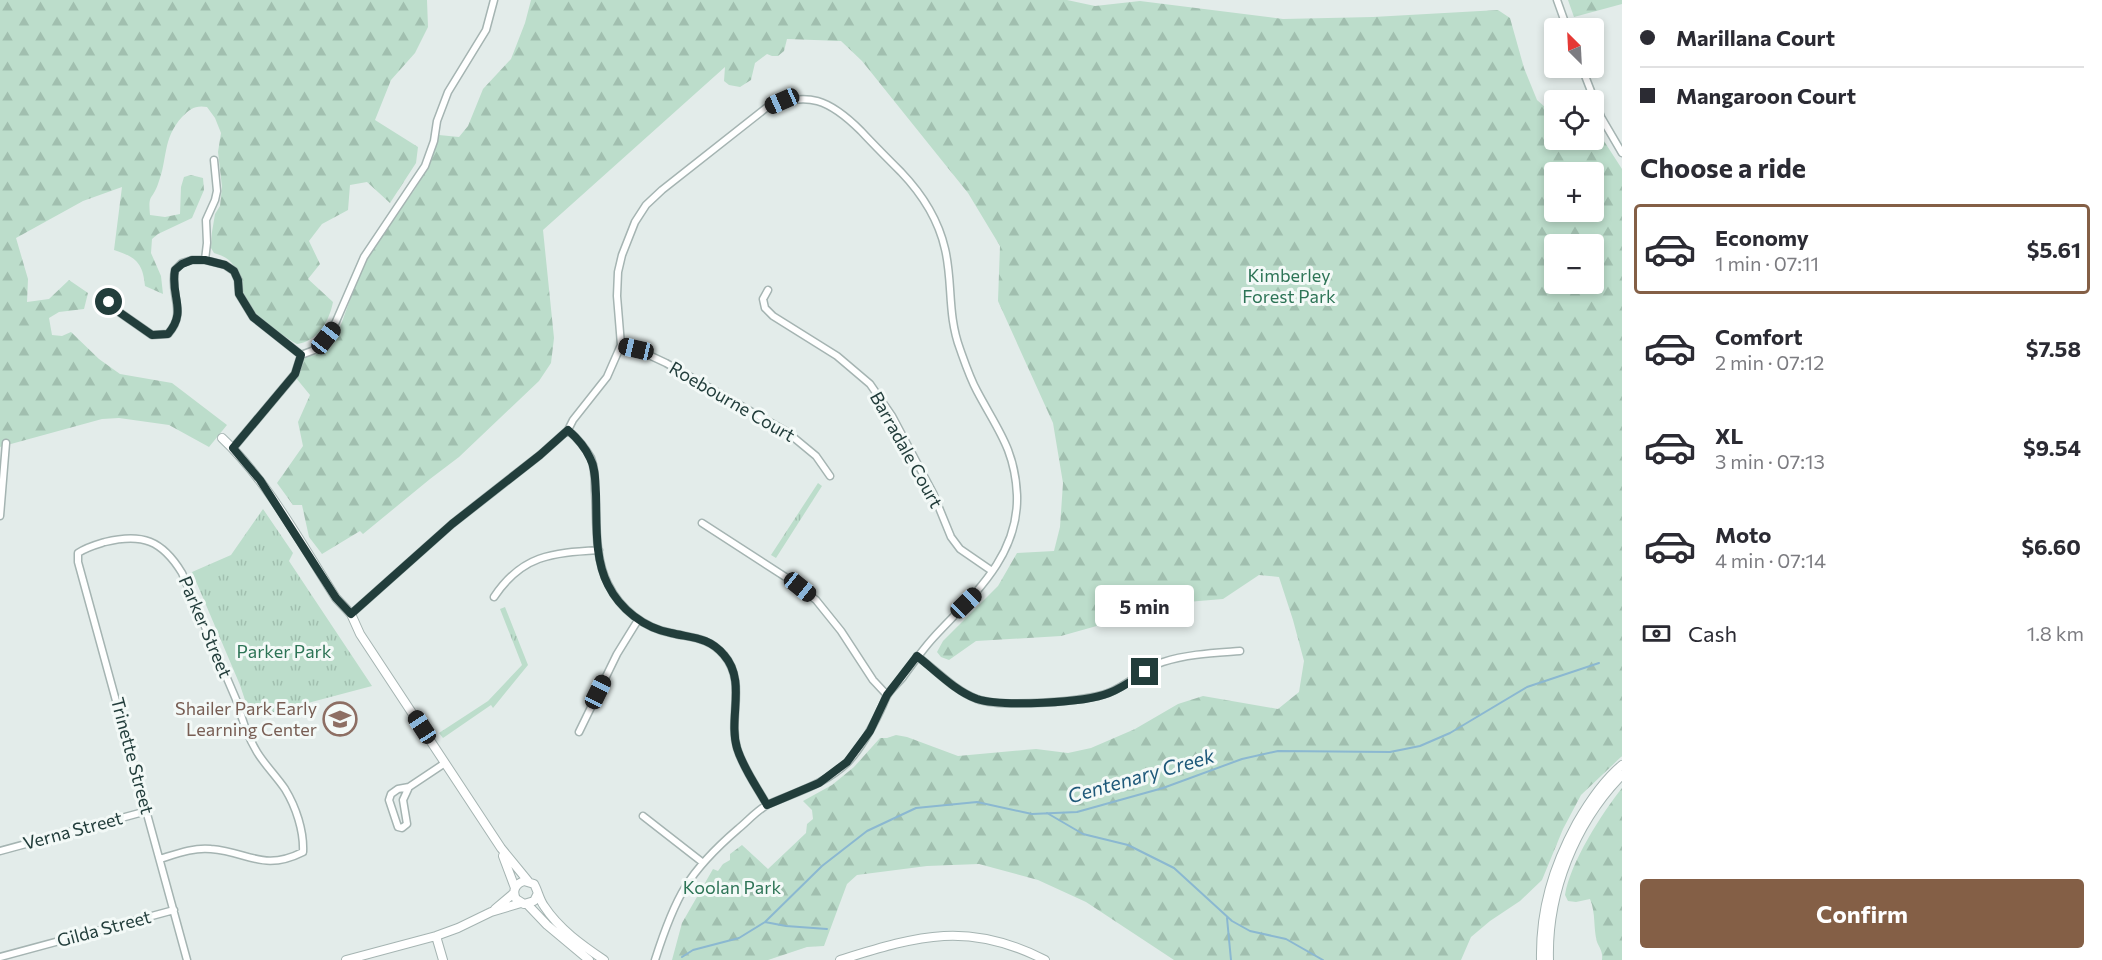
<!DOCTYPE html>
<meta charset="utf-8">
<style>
:root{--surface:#fff;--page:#f2f2f3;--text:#2b2b33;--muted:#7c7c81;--line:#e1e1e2;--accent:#845f46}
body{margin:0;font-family:Commissioner,sans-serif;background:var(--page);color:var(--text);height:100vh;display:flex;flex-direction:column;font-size:22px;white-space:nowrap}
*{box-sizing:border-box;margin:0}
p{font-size:20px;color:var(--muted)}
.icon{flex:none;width:33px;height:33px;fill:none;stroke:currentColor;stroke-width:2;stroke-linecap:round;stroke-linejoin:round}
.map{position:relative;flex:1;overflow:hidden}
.drawer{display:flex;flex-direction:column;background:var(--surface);width:480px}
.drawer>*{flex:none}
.top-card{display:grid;align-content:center;height:132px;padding:0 18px;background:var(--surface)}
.needle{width:39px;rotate:336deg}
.buttons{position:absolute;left:1544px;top:18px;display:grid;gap:12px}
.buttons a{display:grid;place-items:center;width:60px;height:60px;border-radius:6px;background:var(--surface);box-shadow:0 3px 9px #0003;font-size:30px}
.end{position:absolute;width:27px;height:27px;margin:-14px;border:8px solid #223d3b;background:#fff;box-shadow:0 0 0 3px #fff}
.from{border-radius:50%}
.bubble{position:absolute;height:42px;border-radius:6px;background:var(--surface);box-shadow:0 3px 9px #0003;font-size:20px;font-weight:700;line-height:42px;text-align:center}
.car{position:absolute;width:18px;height:36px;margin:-18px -9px;border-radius:8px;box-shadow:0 0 4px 2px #0007;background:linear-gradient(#222 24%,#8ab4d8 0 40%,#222 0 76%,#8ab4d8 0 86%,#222 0)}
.top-card b{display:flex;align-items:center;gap:21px;height:57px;font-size:22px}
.top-card b+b{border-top:2px solid var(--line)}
.top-card i{width:15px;height:15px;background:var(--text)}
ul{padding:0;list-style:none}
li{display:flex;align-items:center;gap:18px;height:90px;margin:0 12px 9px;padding:0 6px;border:3px solid transparent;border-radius:6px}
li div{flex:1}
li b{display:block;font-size:22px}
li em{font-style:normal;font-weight:700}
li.current{border-color:var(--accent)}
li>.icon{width:54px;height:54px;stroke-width:1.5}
h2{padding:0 18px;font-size:27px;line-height:72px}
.pay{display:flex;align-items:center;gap:15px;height:66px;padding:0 18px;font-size:22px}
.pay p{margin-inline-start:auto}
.button{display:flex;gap:12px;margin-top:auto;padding:12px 18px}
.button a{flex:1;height:69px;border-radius:6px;background:var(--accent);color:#fff;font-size:24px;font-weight:700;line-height:69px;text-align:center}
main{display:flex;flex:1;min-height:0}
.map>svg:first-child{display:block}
.grass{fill:url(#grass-tufts)}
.forest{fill:url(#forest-firs);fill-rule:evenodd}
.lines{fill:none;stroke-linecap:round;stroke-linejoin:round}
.stream{stroke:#8bb8d1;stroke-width:2}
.minor-casing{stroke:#a5b4b2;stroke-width:9}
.tertiary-casing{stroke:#a5b4b2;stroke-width:10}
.minor{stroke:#fff;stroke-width:6}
.tertiary{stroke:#fff;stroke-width:8}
.route{stroke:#223d3b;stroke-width:8}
.labels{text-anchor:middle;stroke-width:6;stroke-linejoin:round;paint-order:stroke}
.park-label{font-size:18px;fill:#2d7456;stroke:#f3f9f7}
.street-label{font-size:18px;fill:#223d3b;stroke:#f3f9f7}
.education-label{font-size:18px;fill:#785e54;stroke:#f3f9f7;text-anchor:end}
.water-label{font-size:20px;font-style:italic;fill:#1d5879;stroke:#f3f9f7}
</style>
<main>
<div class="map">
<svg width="1622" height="960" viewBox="0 0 1622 960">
<defs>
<pattern id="grass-tufts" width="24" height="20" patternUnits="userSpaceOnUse" patternTransform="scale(1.5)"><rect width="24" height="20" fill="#bcddcb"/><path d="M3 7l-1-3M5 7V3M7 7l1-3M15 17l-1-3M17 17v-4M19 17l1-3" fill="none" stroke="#a1bfaf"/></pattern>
<pattern id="forest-firs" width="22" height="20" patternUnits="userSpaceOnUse" patternTransform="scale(1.5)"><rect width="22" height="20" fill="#bcddcb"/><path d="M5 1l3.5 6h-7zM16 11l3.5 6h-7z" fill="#a1bfaf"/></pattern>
</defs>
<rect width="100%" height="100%" fill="#e3ecea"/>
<path class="grass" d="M 818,483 L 822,486 L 776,558 L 771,555 Z
M 263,509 L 293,553 L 289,561 L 372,686 L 251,718 L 240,685 L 192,572 L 231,555 Z
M 505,607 L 528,665 L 493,708 L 491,705 L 443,738 L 439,733 L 488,701 L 522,665 L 500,609 Z"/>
<path class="forest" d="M 0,0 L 427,0 L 428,27 L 415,53 L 391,80 L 375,120 L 418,147 L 416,163 L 390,203 L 367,182 L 350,185 L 348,210 L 322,224 L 309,241 L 320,264 L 308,279 L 333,302 C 329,322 318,341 297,344 C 286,339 250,312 245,302 C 233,280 245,262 214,253 L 211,248 L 212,232 L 215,214 L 220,206 L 222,187 L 218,152 L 221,133 L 215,118 L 207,107 C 195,105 190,109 182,117 C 162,139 168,159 158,184 C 152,201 148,193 150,215 L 165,217 L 180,214 L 181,187 L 184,177 L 191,175 L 203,178 L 204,190 L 192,218 L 158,234 L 152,239 L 151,253 L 161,276 L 163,294 L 145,286 C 143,263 136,257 114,250 L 122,187 L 83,201 L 16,238 L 28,279 L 27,302 L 49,299 L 69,280 L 88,293 L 84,309 L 59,312 L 49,318 L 52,335 L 62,336 L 71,332 L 99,359 L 120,374 L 172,383 L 227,425 L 209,447 L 169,425 L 119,418 L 102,419 L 0,447 Z
M 531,0 L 1067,0 L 1095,6 L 1140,1 L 1283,19 L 1373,17 L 1498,10 L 1510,18 L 1524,68 L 1537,100 L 1554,115 L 1554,140 L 1593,140 L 1593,124 L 1622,169 L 1622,756 L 1581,795 L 1563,829 L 1542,880 L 1520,901 L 1490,921 L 1471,937 L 1461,960 L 1174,960 L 1086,902 L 1038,880 L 979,864 L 927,866 L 857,875 L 847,884 L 824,946 L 807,947 L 768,960 L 672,960 L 682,923 L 713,869 L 718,871 L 723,864 L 730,860 L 730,854 L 742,845 L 768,869 L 806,833 L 807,824 L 813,819 L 812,810 L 803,801 L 832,785 L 854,767 L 880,738 L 887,738 L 896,735 L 907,737 L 958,756 L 1036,749 L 1068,753 L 1091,748 L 1135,729 L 1178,704 L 1203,696 L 1278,709 L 1299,692 L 1304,661 L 1293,620 L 1279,577 L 1259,575 L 1223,599 L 1151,605 L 1118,620 L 1061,636 L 976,641 L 949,660 L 941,657 L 937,652 L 943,641 L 998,586 L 1017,553 L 1054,551 L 1060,527 L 1063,483 L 1053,423 L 998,301 L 1000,246 L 968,193 L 862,61 L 841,41 L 787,39 L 784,51 L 778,56 L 772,56 L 767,54 L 755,63 L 751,80 L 740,87 L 729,85 L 724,81 L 725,67 L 543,230 L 554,338 L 551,363 L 539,381 L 459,457 L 430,479 L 363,534 L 360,531 L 322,554 L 309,537 L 302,505 L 293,505 L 277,483 L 303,446 L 298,422 L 310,395 L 296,378 L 305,357 L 315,355 L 339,330 L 362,267 L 376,244 L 415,189 L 430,163 L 439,135 L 459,137 L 468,126 L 483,89 L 511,59 L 525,23 ZM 1554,172 L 1593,172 L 1593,212 L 1554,212 ZM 1554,244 L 1593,244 L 1593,284 L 1554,284 Z
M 1568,0 L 1622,0 L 1622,4 L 1574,17 Z
M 1622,788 L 1622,960 L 1602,960 C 1603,952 1600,949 1597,942 C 1593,928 1596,913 1590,899 L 1576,902 L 1568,901 L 1565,895 C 1570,863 1602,813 1622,788 Z"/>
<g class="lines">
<path class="stream" d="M 1047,813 L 1083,834 L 1128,845 L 1174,868 L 1232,921 L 1250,931 L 1286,939 L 1323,960
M 1227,918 L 1231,960
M 765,922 L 786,926 L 827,929
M 682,957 L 693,950 L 739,938 L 765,922 L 822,866 L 867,831 L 916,808 L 977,802 L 1032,814 L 1077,812 L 1163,788 L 1242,759 L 1278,751 L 1390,752 L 1420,746 L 1450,733 L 1527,687 L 1599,663"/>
<g class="minor-casing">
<path id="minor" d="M 1557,0 L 1567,28
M 1582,68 L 1601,117 L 1622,153
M 205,260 L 207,243 L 206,220 L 215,200 L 217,191 L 214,160
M 768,290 L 763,299 L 765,308 L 773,316 L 837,356 L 870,384 L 892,416 L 933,493 L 951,537 L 960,549 L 992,571
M 109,302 L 119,312 L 152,335 L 168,334 C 188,311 169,297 175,270 L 182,263 L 192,260 L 205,260 L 225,265 L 234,271 L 238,280 L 239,294 L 253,317 L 301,355
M 621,345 L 636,349 L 666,363 L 787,432 L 816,456 L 830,476
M 568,430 C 577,438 585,447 591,458 C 595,468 595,479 595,490 C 597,520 594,557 608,584 C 620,609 644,628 671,633 C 692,638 709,637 724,655 C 747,682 728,717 737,748 C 743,768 757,787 767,805
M 233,448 L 295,374 L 301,355 L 317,349 L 334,326 L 364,257 L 425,166 L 434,141 L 437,121 L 448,92 L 486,30 L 494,0
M 0,516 L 6,443
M 702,523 L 787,578 L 816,600 L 841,631 L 873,680 L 887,695
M 494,597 C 522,555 551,553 599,550
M 351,614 L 452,524 L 540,455 L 568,430 L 573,420 L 607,377 L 621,345 L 617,296 L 618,272 L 622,255 L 635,222 L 646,205 L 662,190 L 766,108 C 808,90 830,100 861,131 C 874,145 887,158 901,172 C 922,194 938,218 945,249 C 953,282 947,314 960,349 C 965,363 970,378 977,391 C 997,429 1015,449 1017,495 C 1019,557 972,596 934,637 C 923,649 913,663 903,677 C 898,683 892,688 888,694 C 885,698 884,704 881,709 C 872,728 862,747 848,762 C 824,785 798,791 769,804 C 758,809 748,821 738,829 C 688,872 675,897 655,960
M 917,656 C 936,670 955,691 977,699 C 1001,708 1083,702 1108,693 C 1128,686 1143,668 1163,662 C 1188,654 1214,653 1240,651
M 579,732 L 617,654 L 638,620
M 409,787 L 403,800 L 407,824 L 402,828 L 398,827 L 389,800 L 391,794 L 398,789 L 409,787 L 445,763
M 643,816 L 702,862
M 0,851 L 147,811
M 160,859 C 176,854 194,847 211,849 C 249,852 263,872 303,852 C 304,831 296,807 285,789 C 276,776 265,765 257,752 C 248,737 242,720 238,704 L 182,573 C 162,540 142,533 105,542 C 95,545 87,547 78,553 L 78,562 L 187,960
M 0,957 L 174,910"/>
</g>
<g class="tertiary-casing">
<path id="tertiary" d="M 222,438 C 268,481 302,545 336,598 L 351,614 L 360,634 L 501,848 L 528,881
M 503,856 L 515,888
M 537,895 L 534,901 L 524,904 L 516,899 C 512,891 515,884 524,881 L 534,884 C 538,891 539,899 544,906 C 559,929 582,945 604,960
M 527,904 L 547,925 L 589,960
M 495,909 L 514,893
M 436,936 L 443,960
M 346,960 L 436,936 L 458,928 L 491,912 L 521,903
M 840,960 C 918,936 967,920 1045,960
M 1541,960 C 1540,910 1553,867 1577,823 C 1589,802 1603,781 1622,765
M 1549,960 C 1547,893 1575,823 1622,775"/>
</g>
<use href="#minor" class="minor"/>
<use href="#tertiary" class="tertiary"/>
</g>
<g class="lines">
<path class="route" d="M 109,302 L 119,312 L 152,335 L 168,334 C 188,311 170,296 175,270 L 182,264 L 192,260 L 205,260 L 225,265 L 234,271 L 238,280 L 239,294 L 253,317 L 301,355 L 295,374 L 233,448 L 260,480 L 336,598 L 351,614 L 452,524 L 540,455 L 568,430 C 577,438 585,447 590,458 C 596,469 595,482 596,494 C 597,523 594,558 608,585 C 620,609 644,628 671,633 C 692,638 709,637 724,655 C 747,681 728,718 737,748 C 743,768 757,787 767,805 L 819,783 L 847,762 L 870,731 L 887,695 L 917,656 C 935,670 955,691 977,699 C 1002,707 1085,703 1109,693 C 1122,688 1133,680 1145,672"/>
</g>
<defs>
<g id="school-ring" transform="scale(1.725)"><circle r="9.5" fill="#f3f9f7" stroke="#8d6e63" stroke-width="1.5"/><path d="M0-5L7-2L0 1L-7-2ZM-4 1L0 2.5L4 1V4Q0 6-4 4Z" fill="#8d6e63"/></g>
</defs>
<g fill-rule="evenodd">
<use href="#school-ring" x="340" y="719"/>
</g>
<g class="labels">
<g class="park-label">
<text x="1289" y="282">Kimberley<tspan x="1289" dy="21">Forest Park</tspan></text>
<text x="284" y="658">Parker Park</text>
<text x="732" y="894">Koolan Park</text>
</g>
<g class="street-label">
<text transform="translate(732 402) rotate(30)" y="6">Roebourne Court</text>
<text transform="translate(906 450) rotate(61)" y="6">Barradale Court</text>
<text transform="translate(205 627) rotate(67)" y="6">Parker Street</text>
<text transform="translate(132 756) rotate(75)" y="6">Trinette Street</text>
<text transform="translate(73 831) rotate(-15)" y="6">Verna Street</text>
<text transform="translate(104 929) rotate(-15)" y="6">Gilda Street</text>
</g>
<g class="education-label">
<text x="317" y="715">Shailer Park Early<tspan x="317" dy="21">Learning Center</tspan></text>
</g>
<g class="water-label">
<text transform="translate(1141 776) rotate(-16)" y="7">Centenary Creek</text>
</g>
</g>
</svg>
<div class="buttons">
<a><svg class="needle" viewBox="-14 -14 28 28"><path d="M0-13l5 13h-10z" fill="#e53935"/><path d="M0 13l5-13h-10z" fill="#7c7c81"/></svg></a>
<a><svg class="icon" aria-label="locate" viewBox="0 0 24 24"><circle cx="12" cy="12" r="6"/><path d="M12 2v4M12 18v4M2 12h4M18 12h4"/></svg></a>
<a>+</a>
<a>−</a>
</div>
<i class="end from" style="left:109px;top:302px"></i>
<i class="end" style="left:1145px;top:672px"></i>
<div class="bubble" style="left:1095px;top:585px;width:99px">5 min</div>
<i class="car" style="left:782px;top:101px;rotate:246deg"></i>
<i class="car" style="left:326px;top:338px;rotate:38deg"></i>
<i class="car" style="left:636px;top:349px;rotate:283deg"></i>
<i class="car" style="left:800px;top:587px;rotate:129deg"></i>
<i class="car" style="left:966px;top:603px;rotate:46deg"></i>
<i class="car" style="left:598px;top:692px;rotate:26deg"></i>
<i class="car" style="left:422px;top:727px;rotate:327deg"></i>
</div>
<section class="drawer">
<div class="top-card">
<b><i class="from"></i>Marillana Court</b>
<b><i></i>Mangaroon Court</b>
</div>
<h2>Choose a ride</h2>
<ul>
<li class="current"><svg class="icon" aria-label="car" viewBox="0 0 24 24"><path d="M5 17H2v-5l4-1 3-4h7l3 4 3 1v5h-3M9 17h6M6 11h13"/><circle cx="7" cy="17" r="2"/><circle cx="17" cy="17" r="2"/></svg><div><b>Economy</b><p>1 min · 07:11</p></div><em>$5.61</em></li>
<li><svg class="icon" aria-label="car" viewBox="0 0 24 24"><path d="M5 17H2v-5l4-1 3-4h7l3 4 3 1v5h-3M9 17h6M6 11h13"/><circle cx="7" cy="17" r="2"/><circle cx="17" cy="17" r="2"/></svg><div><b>Comfort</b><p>2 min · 07:12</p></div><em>$7.58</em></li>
<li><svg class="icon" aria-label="car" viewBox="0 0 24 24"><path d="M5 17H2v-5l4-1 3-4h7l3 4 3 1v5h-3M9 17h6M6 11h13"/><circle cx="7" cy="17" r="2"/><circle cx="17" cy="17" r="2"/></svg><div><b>XL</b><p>3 min · 07:13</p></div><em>$9.54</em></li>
<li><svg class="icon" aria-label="car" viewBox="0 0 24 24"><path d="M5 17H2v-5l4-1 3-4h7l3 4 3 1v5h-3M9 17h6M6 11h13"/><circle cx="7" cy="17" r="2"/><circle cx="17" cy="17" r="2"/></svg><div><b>Moto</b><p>4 min · 07:14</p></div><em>$6.60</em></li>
</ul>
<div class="pay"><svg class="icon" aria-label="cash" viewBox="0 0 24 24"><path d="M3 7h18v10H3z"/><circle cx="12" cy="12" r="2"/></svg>Cash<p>1.8 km</p></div>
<div class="button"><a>Confirm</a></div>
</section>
</main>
